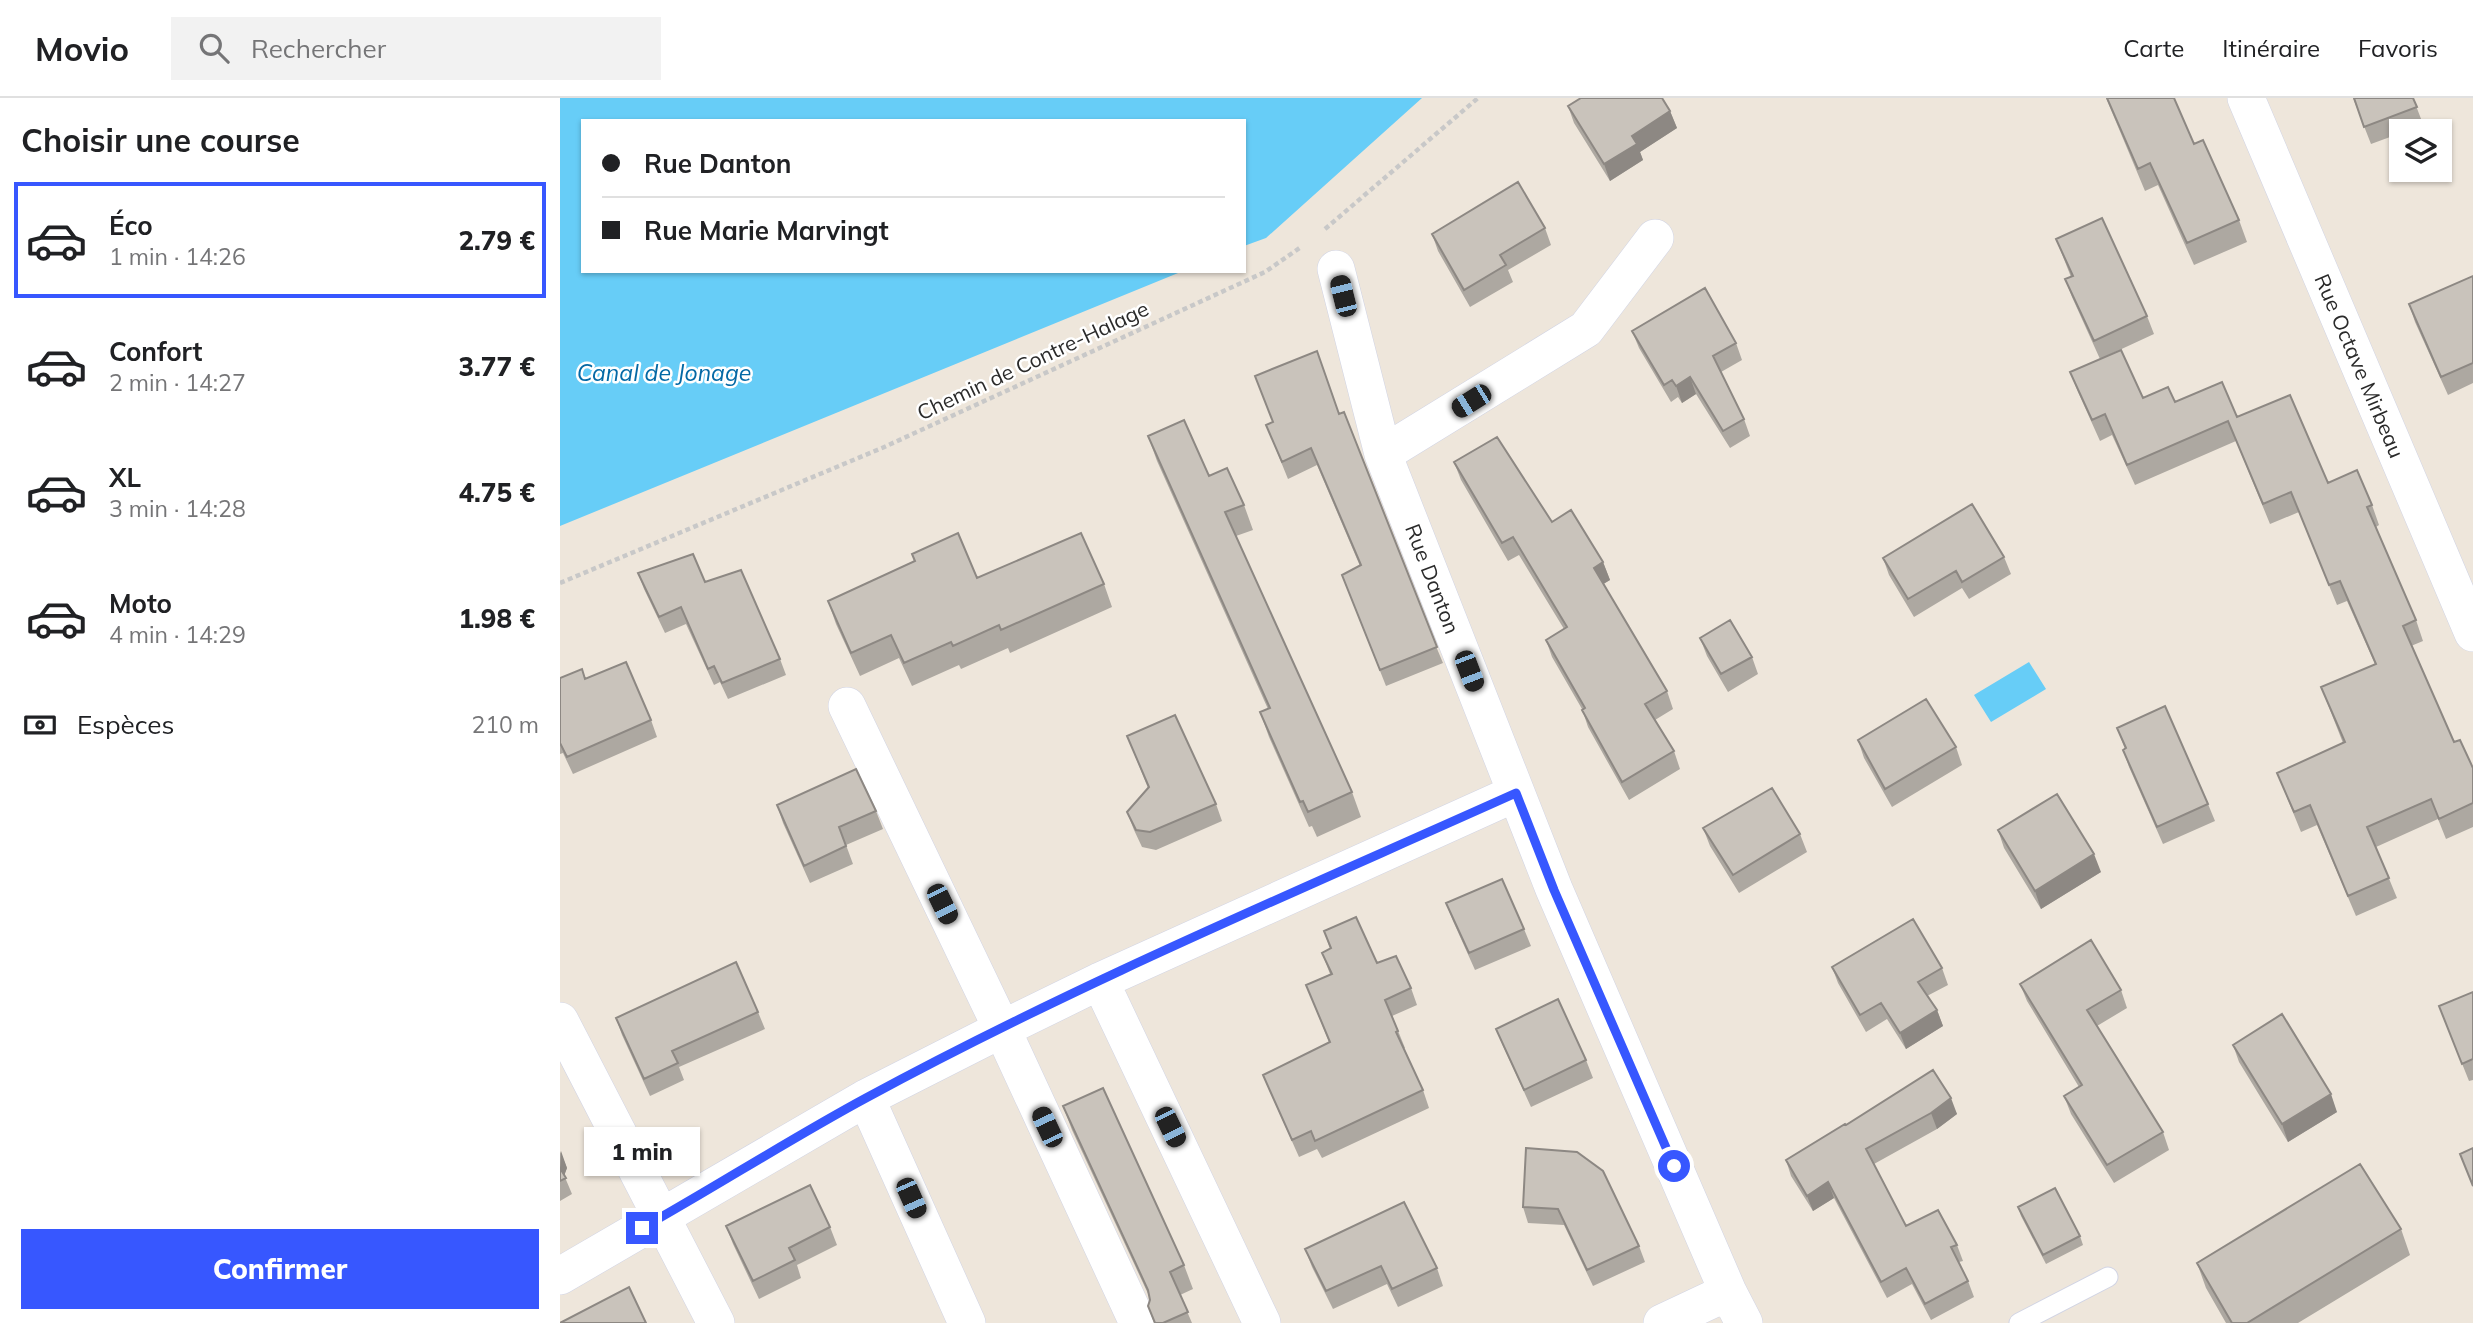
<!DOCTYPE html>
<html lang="fr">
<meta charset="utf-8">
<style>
:root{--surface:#fff;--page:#f2f2f2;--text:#202124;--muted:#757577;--line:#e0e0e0;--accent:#3757ff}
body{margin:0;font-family:Mulish,sans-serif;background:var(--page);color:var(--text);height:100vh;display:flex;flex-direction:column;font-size:26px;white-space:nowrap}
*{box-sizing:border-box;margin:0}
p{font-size:23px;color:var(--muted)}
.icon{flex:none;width:38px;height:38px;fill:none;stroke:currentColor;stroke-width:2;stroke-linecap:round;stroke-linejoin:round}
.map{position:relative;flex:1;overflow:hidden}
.panel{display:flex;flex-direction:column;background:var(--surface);width:560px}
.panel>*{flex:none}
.banner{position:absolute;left:21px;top:21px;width:665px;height:154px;border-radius:0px;box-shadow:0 2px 5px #0004;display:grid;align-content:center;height:154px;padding:0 21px;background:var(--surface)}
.controls{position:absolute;left:1829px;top:21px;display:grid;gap:14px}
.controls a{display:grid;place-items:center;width:63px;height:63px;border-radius:0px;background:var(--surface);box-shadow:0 2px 5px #0004;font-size:35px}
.end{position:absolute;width:32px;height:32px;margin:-16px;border:9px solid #3757ff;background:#fff;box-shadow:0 0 0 4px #fff}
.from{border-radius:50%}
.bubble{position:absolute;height:49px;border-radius:0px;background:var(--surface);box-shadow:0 2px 5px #0004;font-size:23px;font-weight:800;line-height:49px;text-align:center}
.car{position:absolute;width:21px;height:42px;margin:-21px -10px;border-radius:9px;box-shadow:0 0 5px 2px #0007;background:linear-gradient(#222 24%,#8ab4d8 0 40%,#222 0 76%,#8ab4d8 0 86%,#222 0)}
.banner b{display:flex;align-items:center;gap:24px;height:66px;font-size:26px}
.banner b+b{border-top:2px solid var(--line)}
.banner i{width:18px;height:18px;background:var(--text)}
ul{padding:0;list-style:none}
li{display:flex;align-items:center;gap:21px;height:116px;margin:0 14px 10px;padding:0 7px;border:4px solid transparent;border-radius:0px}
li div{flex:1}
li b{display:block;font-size:26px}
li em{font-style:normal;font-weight:800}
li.selected{border-color:var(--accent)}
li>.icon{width:63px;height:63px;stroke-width:1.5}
h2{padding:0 21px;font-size:32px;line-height:84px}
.pay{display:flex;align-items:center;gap:18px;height:77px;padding:0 21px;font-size:26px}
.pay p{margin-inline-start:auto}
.cta{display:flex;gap:14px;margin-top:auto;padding:14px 21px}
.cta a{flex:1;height:80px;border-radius:0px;background:var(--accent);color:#fff;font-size:28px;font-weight:800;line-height:80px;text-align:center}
header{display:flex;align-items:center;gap:42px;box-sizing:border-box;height:98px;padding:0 35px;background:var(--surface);border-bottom:2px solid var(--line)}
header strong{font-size:33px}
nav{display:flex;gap:38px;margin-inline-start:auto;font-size:24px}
.search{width:490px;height:63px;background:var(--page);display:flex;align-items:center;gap:18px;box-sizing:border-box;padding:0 24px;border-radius:0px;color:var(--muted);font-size:26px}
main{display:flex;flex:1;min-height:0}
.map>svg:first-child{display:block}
.water{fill:#67cdf7}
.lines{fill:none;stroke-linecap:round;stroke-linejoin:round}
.service-casing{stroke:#d1d4e4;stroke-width:21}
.minor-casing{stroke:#d1d4e4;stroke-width:38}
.path{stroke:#c8c8c8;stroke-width:4.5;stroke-dasharray:5 3.5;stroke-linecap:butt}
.service{stroke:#fff;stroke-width:19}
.minor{stroke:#fff;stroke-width:37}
.wall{fill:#ada8a1}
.shaded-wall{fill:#8d8883}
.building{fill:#c9c3bb;stroke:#8d8883;stroke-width:2}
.route{stroke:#3757ff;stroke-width:9}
.labels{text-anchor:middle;stroke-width:5;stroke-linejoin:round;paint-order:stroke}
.street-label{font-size:21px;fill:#2a2a2a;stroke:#fff}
.water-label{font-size:23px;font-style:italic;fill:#0469a5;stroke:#fff}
</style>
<header>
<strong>Movio</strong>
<div class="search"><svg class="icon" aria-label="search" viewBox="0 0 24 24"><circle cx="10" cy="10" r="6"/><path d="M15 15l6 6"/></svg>Rechercher</div>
<nav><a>Carte</a><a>Itinéraire</a><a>Favoris</a></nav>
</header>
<main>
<section class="panel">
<h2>Choisir une course</h2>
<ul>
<li class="selected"><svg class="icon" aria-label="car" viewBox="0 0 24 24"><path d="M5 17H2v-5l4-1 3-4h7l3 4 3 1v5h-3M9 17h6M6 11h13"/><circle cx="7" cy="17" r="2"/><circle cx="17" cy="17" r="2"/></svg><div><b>Éco</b><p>1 min · 14:26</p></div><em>2.79 €</em></li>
<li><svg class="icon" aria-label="car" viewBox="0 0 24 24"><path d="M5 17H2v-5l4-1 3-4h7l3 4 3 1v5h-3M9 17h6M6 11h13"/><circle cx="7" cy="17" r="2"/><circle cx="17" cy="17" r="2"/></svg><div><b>Confort</b><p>2 min · 14:27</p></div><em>3.77 €</em></li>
<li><svg class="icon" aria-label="car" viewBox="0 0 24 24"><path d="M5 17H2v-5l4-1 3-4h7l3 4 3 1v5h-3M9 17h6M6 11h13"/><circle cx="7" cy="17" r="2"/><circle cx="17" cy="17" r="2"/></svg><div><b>XL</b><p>3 min · 14:28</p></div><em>4.75 €</em></li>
<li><svg class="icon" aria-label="car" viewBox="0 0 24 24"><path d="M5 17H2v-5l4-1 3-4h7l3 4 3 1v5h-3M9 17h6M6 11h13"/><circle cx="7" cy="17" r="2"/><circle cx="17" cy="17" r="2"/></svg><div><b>Moto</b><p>4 min · 14:29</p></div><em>1.98 €</em></li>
</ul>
<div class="pay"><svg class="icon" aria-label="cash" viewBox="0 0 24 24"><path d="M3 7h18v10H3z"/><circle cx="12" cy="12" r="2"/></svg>Espèces<p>210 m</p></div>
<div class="cta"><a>Confirmer</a></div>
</section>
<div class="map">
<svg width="1913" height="1225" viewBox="0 0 1913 1225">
<rect width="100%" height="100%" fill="#eee6db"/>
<path class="water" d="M 0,0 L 862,0 L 706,140 L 684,148 L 684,23 L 23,23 L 23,173 L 623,173 L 0,428 Z
M 1469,564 L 1486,591 L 1431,624 L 1414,597 Z"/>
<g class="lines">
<g class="service-casing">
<path id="service" d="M 1459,1225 L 1548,1179"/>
</g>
<g class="minor-casing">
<path id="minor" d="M 1686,0 L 1913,535
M 776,171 L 823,356 L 994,791 L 1168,1194 L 1184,1225
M 823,356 L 1026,231 L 1095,140
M 287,608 L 442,931 L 578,1225
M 540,883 L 702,1225
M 0,923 L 156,1225
M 306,1000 L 407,1225
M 0,1178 L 306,1000 L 442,931 L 540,883 L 956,695
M 1102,1225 L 1168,1194"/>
</g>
<path class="path" d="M 765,131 L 918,0
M 0,485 L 322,350 L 705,174 L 741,149"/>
<use href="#service" class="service"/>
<use href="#minor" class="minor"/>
</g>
<path class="wall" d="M 1546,0 L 1614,0 L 1634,46 L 1679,122 L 1687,144 L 1634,167 L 1598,87 L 1585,93 Z
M 1793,0 L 1853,0 L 1863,26 L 1845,33 L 1841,33 L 1841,35 L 1811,46 Z
M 1008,8 L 1110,13 L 1117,30 L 1080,54 L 1083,62 L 1050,83 L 1014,25 Z
M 985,130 L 991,147 L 948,172 L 953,184 L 910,209 L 878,153 L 872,136 Z
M 1496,141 L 1587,218 L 1594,236 L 1540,261 L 1512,199 L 1505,181 L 1511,179 Z
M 1913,178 L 1913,285 L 1888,297 L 1855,224 L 1849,206 Z
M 1072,233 L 1176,245 L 1182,262 L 1161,274 L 1184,321 L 1190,338 L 1170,350 L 1136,296 L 1122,305 L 1118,299 L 1111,304 L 1079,250 Z
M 1510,274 L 1583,300 L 1615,304 L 1677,319 L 1768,385 L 1812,407 L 1819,427 L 1816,429 L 1856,522 L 1863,543 L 1851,548 L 1894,644 L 1913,670 L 1913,729 L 1886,741 L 1878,721 L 1816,749 L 1837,800 L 1796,818 L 1757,727 L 1741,734 L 1717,675 L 1783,645 L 1761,589 L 1815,566 L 1787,503 L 1777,507 L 1739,414 L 1710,426 L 1676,343 L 1575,387 L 1552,337 L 1540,343 L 1518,294 Z
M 779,316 L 883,565 L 826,588 L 782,477 L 800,468 L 757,367 L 728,381 L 706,327 Z
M 588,338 L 649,378 L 684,407 L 693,432 L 676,438 L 792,694 L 801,719 L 757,739 L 752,728 L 749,729 L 709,639 L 700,614 L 708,611 L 597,363 Z
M 894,364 L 992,424 L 1043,464 L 1050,482 L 1043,486 L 1107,593 L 1113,611 L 1095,622 L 1114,653 L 1120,671 L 1069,702 L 1028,629 L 1022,611 L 992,559 L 986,542 L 1004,531 L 959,457 L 948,463 L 901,382 Z
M 352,456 L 417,480 L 544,486 L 552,509 L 450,555 L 448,550 L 401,571 L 399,567 L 352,588 L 339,560 L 300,578 L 276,526 L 268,503 L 354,463 Z
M 1444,459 L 1451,476 L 1409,501 L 1402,490 L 1354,519 L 1329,477 L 1323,460 Z
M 78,475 L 145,484 L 220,561 L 226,577 L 168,601 L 160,584 L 154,587 L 126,526 L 105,535 L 84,491 Z
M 1140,540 L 1192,559 L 1198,576 L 1168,594 L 1147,558 Z
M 0,580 L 91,622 L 97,639 L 13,676 L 3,655 L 0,656 Z
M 1557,630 L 1648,706 L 1655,723 L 1603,746 L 1569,669 L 1563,652 L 1565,651 Z
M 567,638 L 656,706 L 662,723 L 596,752 L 582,749 L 574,732 L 567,714 L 588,690 Z
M 1298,642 L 1396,649 L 1402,667 L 1332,709 L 1304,660 Z
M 217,707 L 316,713 L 323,731 L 286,747 L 293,766 L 250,785 L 223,725 Z
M 1143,730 L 1240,736 L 1247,754 L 1179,795 L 1150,748 Z
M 1438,732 L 1541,774 L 1481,811 L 1444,750 Z
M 886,805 L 964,831 L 971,848 L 915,872 L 893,823 Z
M 764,833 L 817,865 L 851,890 L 857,907 L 832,918 L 845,950 L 843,950 L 863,992 L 869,1010 L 762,1060 L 757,1051 L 739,1059 L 710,994 L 703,977 L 769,944 L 746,887 L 770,876 L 762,855 L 770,851 Z
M 1272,869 L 1382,870 L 1388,887 L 1367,898 L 1377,912 L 1383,928 L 1346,951 L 1327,921 L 1306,934 L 1278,885 Z
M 1460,886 L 1561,892 L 1567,910 L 1537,928 L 1603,1034 L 1609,1052 L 1554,1085 L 1511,1016 L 1504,998 L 1519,989 L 1467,903 Z
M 1913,894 L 1913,982 L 1909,983 L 1879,908 Z
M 198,914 L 205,931 L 119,969 L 124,982 L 90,998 L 62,937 L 56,920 Z
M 936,931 L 1026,962 L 1033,980 L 971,1009 L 943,948 Z
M 1673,947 L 1777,1014 L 1728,1044 L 1679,964 Z
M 1373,972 L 1397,1016 L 1377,1031 L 1314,1066 L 1346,1128 L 1397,1147 L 1403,1163 L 1399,1164 L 1408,1183 L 1414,1199 L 1371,1222 L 1352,1186 L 1327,1200 L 1274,1100 L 1253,1113 L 1231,1078 L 1226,1062 L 1286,1027 Z
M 503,1008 L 624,1167 L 633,1191 L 620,1197 L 632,1225 L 594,1225 L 588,1208 L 590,1200 L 512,1032 Z
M 0,1053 L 7,1070 L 4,1077 L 12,1096 L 0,1103 Z
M 1043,1073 L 1079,1148 L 1085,1164 L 1033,1188 L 1004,1127 L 968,1125 L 963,1109 Z
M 1458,1109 L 1520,1138 L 1523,1147 L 1486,1166 L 1461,1118 Z
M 166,1128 L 270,1129 L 277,1147 L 237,1167 L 241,1180 L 199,1201 L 173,1146 Z
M 1841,1131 L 1850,1157 L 1738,1225 L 1666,1225 L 1646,1190 L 1637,1165 Z
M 745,1151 L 877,1170 L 883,1188 L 838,1209 L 827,1186 L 773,1211 L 752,1169 Z"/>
<path class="shaded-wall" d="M 1110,13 L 1117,30 L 1080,54 L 1083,62 L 1050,83 L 1044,66 L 1072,38 Z
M 1130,279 L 1136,296 L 1122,305 L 1116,288 Z
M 1043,464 L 1050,482 L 1040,488 L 1034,470 Z
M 1534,756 L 1541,774 L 1481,811 L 1475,793 Z
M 1377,912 L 1383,928 L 1346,951 L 1340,935 Z
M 1771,996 L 1777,1014 L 1728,1044 L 1722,1026 Z
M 1391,1000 L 1397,1016 L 1377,1031 L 1371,1015 Z
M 1,1053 L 7,1070 L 3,1081 L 0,1073 Z
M 1268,1084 L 1274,1100 L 1253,1113 L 1247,1098 Z"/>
<path class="building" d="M 1021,0 L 1102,0 L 1110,13 L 1072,38 L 1077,46 L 1044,66 L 1008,8 Z
M 1547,0 L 1614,0 L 1634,46 L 1643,42 L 1679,122 L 1627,145 L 1590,65 L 1578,71 Z
M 1794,0 L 1853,0 L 1857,9 L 1804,29 Z
M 958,84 L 985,130 L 940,157 L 946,167 L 904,192 L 872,136 Z
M 1542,120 L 1587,218 L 1534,243 L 1505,181 L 1513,178 L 1496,141 Z
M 1913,178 L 1913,265 L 1881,279 L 1849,206 Z
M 1145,190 L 1176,245 L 1153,258 L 1184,321 L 1163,333 L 1130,279 L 1116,288 L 1112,282 L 1104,287 L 1072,233 Z
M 1561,252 L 1583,300 L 1608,289 L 1615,304 L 1662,284 L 1677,319 L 1730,297 L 1768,385 L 1797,372 L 1812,407 L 1807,409 L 1856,522 L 1843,528 L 1894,644 L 1900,642 L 1913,670 L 1913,705 L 1879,721 L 1871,701 L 1807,729 L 1829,780 L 1788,798 L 1750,707 L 1734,714 L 1717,675 L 1785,644 L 1761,589 L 1816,566 L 1780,483 L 1769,487 L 1731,394 L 1703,406 L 1668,323 L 1567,367 L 1545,316 L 1532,322 L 1510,274 Z
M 757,253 L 779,316 L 784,314 L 877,549 L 820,572 L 782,477 L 801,467 L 751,350 L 722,364 L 706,327 L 713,324 L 695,278 Z
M 624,322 L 649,378 L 667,370 L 684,407 L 665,414 L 792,694 L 748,714 L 743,703 L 740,704 L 700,614 L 710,610 L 588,338 Z
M 937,339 L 992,424 L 1011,412 L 1043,464 L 1034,470 L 1107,593 L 1085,606 L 1114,653 L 1062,684 L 1022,612 L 1025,610 L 986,542 L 1007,529 L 953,439 L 942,445 L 894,364 Z
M 1412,406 L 1444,459 L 1402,484 L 1396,473 L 1348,501 L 1323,460 Z
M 398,435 L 417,480 L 521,435 L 544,486 L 441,532 L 439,527 L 393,548 L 391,544 L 344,565 L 331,537 L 291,555 L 268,503 L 355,463 L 352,456 Z
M 133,456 L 145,484 L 181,472 L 220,561 L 162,585 L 154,568 L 148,571 L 121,509 L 99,519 L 78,475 Z
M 1170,522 L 1192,559 L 1161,576 L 1140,540 Z
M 66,564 L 91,622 L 7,659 L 0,645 L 0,580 L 22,571 L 25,581 Z
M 1366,601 L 1396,649 L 1325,691 L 1298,642 Z
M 1605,608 L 1648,706 L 1597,729 L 1563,652 L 1566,650 L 1557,630 Z
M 615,617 L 656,706 L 590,734 L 576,732 L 567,714 L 589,689 L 567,638 Z
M 296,671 L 316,713 L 279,729 L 286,748 L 244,768 L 217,707 Z
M 1212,690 L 1240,736 L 1173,777 L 1143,730 Z
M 1497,696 L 1534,756 L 1475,793 L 1438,732 Z
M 942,781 L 964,831 L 909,855 L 886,805 Z
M 796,819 L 817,865 L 836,858 L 851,890 L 825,902 L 838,933 L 836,934 L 863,992 L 755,1043 L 751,1033 L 732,1042 L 703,977 L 770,944 L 746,887 L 772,876 L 762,855 L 771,850 L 764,833 Z
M 1353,821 L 1382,870 L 1358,884 L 1377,912 L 1340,935 L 1321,905 L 1300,917 L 1272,869 Z
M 1531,842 L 1561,892 L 1527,912 L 1603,1034 L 1547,1067 L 1504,998 L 1522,987 L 1460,886 Z
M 176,864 L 198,914 L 112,953 L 118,965 L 84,981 L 56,920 Z
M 1913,894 L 1913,961 L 1902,966 L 1879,908 Z
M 998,901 L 1026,962 L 964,992 L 936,931 Z
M 1722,916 L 1771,996 L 1722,1026 L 1673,947 Z
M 1373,972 L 1391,1000 L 1371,1015 L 1306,1051 L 1346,1128 L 1378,1112 L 1397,1147 L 1391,1149 L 1408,1183 L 1365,1206 L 1346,1170 L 1321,1184 L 1268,1084 L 1247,1098 L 1226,1062 L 1285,1026 L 1286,1027 Z
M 543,990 L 624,1167 L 610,1174 L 628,1214 L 603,1225 L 595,1225 L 588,1208 L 590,1202 L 588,1192 L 503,1008 Z
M 966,1050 L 1017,1054 L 1043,1073 L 1079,1148 L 1027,1172 L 998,1111 L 963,1109 Z
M 1913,1050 L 1913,1088 L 1900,1056 Z
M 1800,1066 L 1841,1131 L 1687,1225 L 1672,1225 L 1637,1165 Z
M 0,1070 L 6,1080 L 0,1083 Z
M 250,1087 L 270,1129 L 229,1150 L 235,1162 L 193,1183 L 166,1128 Z
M 1495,1090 L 1520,1138 L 1483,1157 L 1458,1109 Z
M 844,1104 L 877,1170 L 832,1191 L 821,1168 L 766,1193 L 745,1151 Z
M 69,1189 L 86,1225 L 0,1225 Z"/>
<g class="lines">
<path class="route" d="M 82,1130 C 157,1088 230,1041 306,1000 C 516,886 738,793 956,695 L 994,792 L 1114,1068"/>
</g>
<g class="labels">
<g class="street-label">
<text transform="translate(473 263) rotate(-25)" y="7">Chemin de Contre-Halage</text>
<text transform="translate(1799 268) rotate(67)" y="7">Rue Octave Mirbeau</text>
<text transform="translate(872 481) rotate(69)" y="7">Rue Danton</text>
</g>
<g class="water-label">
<text x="104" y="283">Canal de Jonage</text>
</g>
</g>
</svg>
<div class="controls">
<a><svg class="icon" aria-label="layers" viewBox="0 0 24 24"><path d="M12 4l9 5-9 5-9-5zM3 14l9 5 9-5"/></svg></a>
</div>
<i class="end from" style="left:1114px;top:1068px"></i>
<i class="end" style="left:82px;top:1130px"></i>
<div class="bubble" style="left:24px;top:1029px;width:116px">1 min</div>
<i class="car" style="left:783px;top:198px;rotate:346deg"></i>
<i class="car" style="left:911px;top:303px;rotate:238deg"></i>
<i class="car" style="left:909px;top:573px;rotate:159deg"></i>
<i class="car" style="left:382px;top:806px;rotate:154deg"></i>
<i class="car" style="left:487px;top:1029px;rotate:335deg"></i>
<i class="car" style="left:610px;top:1029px;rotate:154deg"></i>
<i class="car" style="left:351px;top:1100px;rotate:156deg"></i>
<div class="banner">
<b><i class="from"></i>Rue Danton</b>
<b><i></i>Rue Marie Marvingt</b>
</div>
</div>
</main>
